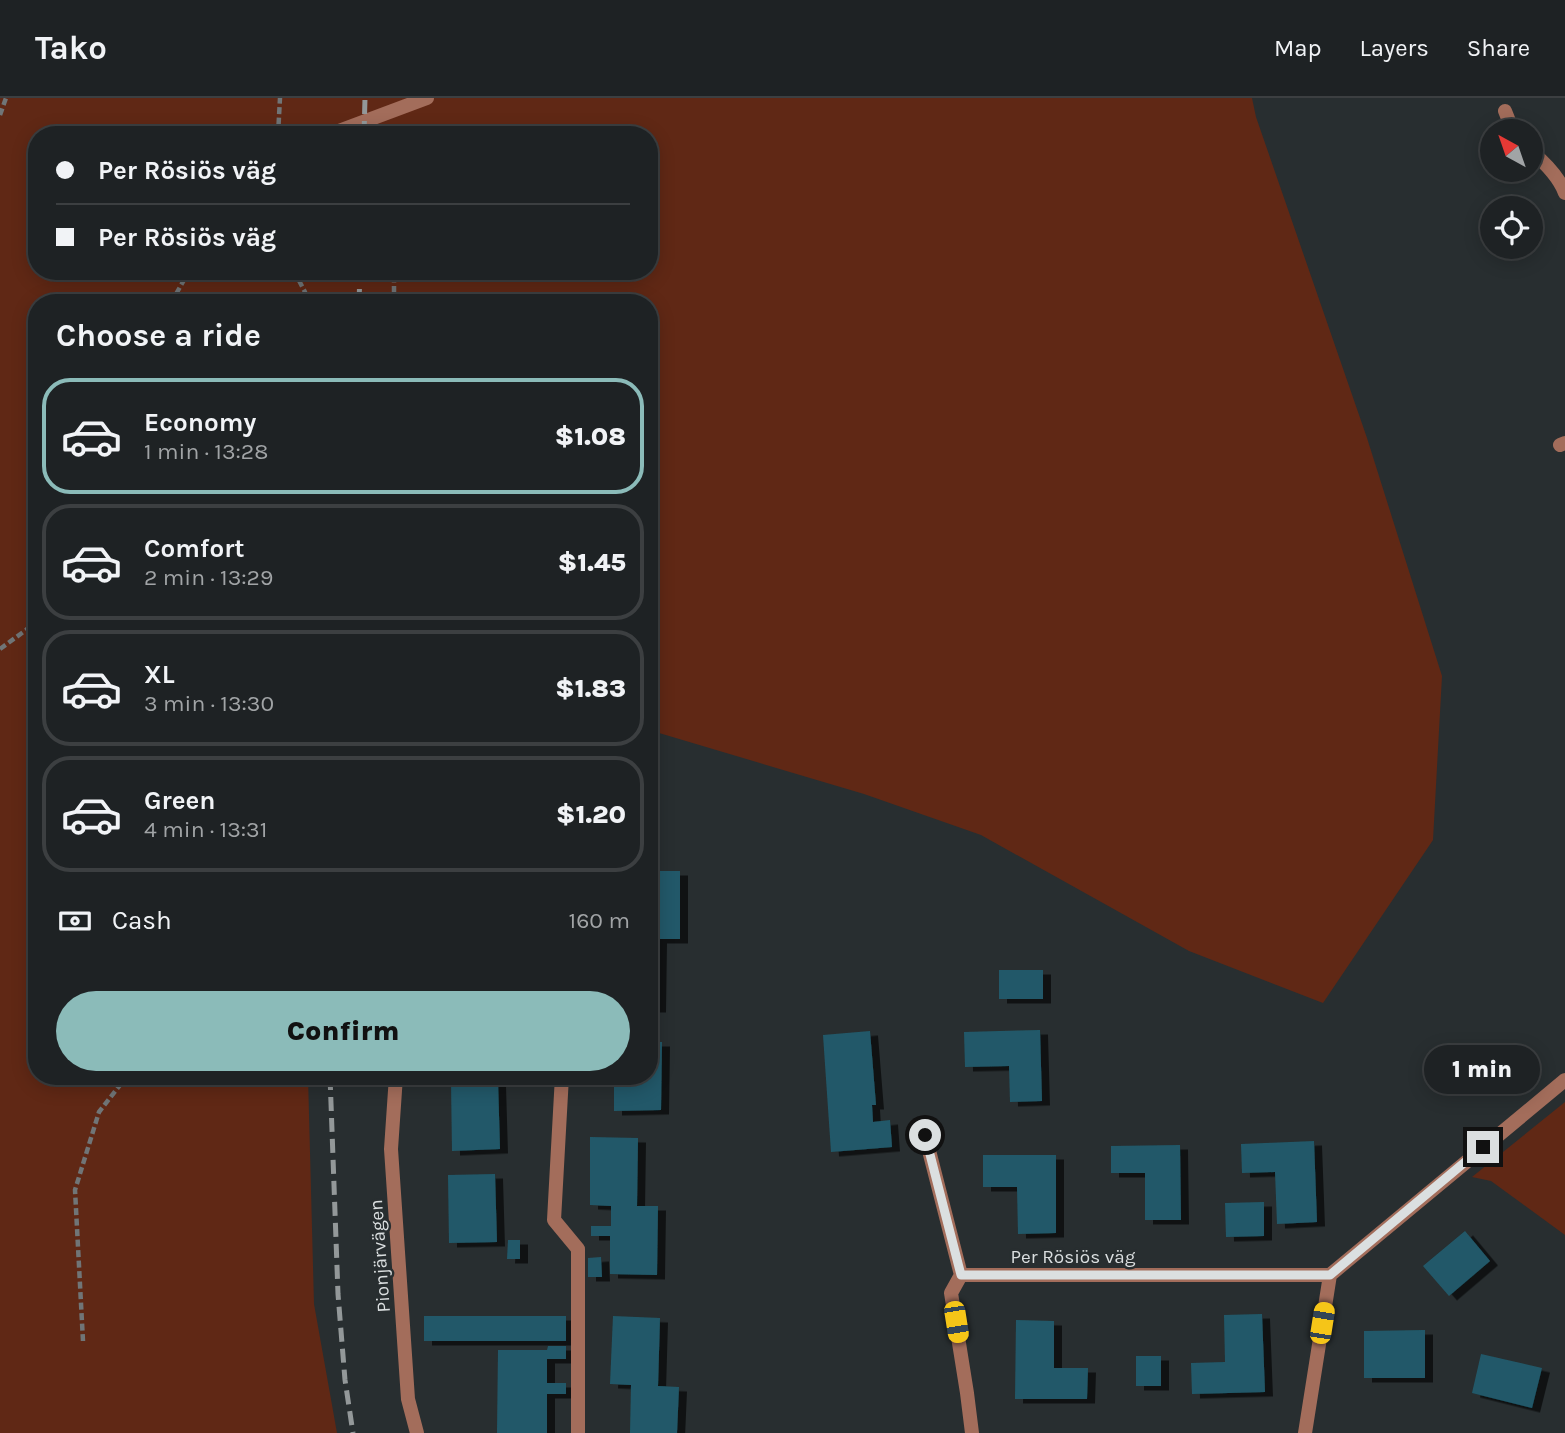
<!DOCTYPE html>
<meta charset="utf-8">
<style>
:root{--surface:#1e2224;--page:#262a2c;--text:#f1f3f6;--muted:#a1a4a6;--line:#3c3f41;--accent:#8bbbb9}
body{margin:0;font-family:Karla,sans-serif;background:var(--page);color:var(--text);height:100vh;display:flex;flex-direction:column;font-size:26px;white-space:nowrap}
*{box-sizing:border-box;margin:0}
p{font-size:23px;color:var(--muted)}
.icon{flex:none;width:38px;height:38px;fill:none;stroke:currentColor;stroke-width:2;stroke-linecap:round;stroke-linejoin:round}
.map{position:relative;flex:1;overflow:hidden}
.sheet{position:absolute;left:28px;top:196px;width:630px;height:791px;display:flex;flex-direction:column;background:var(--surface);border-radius:28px;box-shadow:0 4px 18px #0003,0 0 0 2px var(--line)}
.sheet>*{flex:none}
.top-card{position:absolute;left:28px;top:28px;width:630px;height:154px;border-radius:28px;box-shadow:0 4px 18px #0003,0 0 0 2px var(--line);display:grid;align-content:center;height:154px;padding:0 28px;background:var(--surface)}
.needle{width:46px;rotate:320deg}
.tools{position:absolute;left:1480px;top:21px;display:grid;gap:14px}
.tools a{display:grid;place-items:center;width:63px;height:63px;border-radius:50%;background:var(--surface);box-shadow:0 4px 18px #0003,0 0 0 2px var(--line);font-size:35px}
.end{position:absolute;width:32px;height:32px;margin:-16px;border:9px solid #dbdfe0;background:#111;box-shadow:0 0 0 4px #111}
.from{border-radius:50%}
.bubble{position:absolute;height:49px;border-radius:24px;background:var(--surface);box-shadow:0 4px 18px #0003,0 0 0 2px var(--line);font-size:23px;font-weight:800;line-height:49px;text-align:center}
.car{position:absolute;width:21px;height:42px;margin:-21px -10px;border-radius:9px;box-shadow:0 0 5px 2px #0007;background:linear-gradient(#f5c518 24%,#345 0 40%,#f5c518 0 76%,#345 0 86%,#f5c518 0)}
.top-card b{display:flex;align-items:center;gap:24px;height:66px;font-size:26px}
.top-card b+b{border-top:2px solid var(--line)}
.top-card i{width:18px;height:18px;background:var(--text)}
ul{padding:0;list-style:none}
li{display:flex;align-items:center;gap:21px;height:116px;margin:0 14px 10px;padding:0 14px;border:4px solid var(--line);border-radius:28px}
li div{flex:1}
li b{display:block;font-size:26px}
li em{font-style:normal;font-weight:800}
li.on{border-color:var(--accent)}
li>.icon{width:63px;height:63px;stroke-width:1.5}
h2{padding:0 28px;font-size:32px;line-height:84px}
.pay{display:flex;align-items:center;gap:18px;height:77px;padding:0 28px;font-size:26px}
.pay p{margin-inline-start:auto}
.action{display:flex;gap:14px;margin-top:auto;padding:14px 28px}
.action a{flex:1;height:80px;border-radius:42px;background:var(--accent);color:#111;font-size:28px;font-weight:800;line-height:80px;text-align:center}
header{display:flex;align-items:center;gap:42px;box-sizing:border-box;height:98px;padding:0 35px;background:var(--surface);border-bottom:2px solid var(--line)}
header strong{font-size:33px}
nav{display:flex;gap:38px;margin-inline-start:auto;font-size:24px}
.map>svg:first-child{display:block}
.green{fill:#602815;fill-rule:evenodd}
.building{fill:#215969;filter:url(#shadow)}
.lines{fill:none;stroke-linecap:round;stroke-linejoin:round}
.path{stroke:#707577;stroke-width:4.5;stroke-dasharray:7 3.5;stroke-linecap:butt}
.lane{stroke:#a36d5b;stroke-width:14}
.street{stroke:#a36d5b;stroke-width:14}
.rail{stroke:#939899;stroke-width:5;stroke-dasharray:14 7;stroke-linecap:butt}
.route{stroke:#dbdfe0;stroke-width:9}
.labels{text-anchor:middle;stroke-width:5;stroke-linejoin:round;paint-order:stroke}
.street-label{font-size:19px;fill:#dbdfe0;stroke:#282e30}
</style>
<header>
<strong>Tako</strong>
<nav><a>Map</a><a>Layers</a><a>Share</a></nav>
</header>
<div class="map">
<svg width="1565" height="1335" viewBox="0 0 1565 1335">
<defs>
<filter id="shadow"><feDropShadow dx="8" dy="4.5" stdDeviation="0" flood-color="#0009"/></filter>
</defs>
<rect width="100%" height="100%" fill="#282e30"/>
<path class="green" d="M 0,0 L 1252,0 L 1256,19 L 1367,340 L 1442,578 L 1433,742 L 1323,905 L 1189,853 L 981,737 L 864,696 L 649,632 L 649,205 L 37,205 L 37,978 L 308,978 L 314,1206 L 337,1335 L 0,1335 ZM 37,37 L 649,37 L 649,173 L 37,173 Z
M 1565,1004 L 1565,1137 L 1491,1083 L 1472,1079 Z"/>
<path class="building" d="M 649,773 L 680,773 L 680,841 L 659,841 L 658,910 L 649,910 Z
M 999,872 L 1043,872 L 1043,901 L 999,901 Z
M 1040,932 L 1042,1003 L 1010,1004 L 1009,968 L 965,969 L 964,934 Z
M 870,933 L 876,1007 L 872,1007 L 873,1024 L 890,1022 L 892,1049 L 831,1054 L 823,937 Z
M 649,944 L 662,944 L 661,1012 L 614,1013 L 614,978 L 649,978 Z
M 498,983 L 500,1051 L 452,1053 L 451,984 Z
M 590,1039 L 638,1040 L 637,1108 L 658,1108 L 657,1177 L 610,1176 L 610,1138 L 591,1138 L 591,1128 L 611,1128 L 611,1108 L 590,1107 Z
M 1314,1043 L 1317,1124 L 1277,1126 L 1275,1074 L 1242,1075 L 1241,1046 Z
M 1180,1047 L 1181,1122 L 1145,1122 L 1145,1075 L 1111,1075 L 1111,1048 Z
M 983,1057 L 1056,1057 L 1056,1135 L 1018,1136 L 1017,1089 L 983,1089 Z
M 495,1076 L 497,1144 L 449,1145 L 448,1077 Z
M 1264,1104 L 1264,1138 L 1226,1139 L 1225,1105 Z
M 1465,1133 L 1490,1163 L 1449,1198 L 1423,1168 Z
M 508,1142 L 520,1142 L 520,1161 L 507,1161 Z
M 601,1159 L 602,1179 L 588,1179 L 588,1160 Z
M 1262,1216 L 1265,1294 L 1192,1296 L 1191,1265 L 1225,1264 L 1224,1217 Z
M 424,1218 L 566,1218 L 566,1243 L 424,1243 Z
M 613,1218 L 660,1220 L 658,1288 L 679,1289 L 677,1335 L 630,1335 L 631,1287 L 610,1286 Z
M 1016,1222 L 1054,1223 L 1054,1270 L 1088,1270 L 1087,1301 L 1015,1301 Z
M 1425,1232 L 1425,1280 L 1364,1280 L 1364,1233 Z
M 548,1248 L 566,1248 L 566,1261 L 547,1261 L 547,1285 L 566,1285 L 566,1296 L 547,1296 L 547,1335 L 497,1335 L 498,1252 L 547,1252 Z
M 1481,1256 L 1542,1270 L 1532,1310 L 1472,1295 Z
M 1136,1258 L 1161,1258 L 1161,1288 L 1136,1288 Z"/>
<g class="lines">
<path class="path" d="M 0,17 L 6,0
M 278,37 L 280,0
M 294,173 L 305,194 L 305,205
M 171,205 L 189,173
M 392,205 L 394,200 L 394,173
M 0,551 L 26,532 L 37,521
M 83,1243 L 75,1092 L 99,1014 L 127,978"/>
<path class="lane" d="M 1505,13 L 1513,33
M 328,37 L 427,0
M 1531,53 C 1544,64 1559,79 1565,95
M 1560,347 L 1565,345"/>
<path class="street" d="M 396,978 L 391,1051 L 408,1301 L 417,1335
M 562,978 L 554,1122 L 578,1151 L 578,1335
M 925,1037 L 961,1177 L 1330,1177
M 961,1177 L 951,1195 L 967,1295 L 972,1335
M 1305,1335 L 1330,1177 L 1565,982"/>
<path class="rail" d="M 364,37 L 365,0
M 359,205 L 360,173
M 330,978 L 338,1196 L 345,1282 L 353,1335"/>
</g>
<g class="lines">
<path class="route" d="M 925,1037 L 961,1177 L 1330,1177 L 1483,1049"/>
</g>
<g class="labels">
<g class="street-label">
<text transform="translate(379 1158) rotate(-94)" y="7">Pionjärvägen</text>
<text x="1073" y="1165">Per Rösiös väg</text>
</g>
</g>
</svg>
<div class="tools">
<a><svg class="needle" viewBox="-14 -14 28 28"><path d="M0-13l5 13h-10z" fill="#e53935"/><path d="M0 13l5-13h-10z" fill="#a1a4a6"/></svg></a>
<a><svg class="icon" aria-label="locate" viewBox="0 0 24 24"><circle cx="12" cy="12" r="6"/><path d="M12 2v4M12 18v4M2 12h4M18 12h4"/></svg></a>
</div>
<i class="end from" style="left:925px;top:1037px"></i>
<i class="end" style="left:1483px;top:1049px"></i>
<div class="bubble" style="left:1424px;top:947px;width:116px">1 min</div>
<i class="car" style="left:956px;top:1224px;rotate:171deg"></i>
<i class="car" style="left:1322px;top:1225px;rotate:9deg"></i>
<div class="top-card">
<b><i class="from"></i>Per Rösiös väg</b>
<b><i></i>Per Rösiös väg</b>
</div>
<section class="sheet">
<h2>Choose a ride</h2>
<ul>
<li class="on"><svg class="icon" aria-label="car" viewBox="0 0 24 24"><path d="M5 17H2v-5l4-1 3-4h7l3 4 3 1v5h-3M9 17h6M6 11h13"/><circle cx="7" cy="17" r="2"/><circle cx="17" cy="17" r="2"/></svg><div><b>Economy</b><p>1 min · 13:28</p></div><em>$1.08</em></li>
<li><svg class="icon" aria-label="car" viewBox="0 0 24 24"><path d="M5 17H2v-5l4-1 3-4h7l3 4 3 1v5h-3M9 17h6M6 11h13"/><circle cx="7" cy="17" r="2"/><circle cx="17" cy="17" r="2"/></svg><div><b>Comfort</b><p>2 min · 13:29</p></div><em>$1.45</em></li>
<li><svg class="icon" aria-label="car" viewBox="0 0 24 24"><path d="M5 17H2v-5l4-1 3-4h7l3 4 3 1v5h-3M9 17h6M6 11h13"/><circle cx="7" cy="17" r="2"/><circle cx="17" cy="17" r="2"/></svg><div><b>XL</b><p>3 min · 13:30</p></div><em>$1.83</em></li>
<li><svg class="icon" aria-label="car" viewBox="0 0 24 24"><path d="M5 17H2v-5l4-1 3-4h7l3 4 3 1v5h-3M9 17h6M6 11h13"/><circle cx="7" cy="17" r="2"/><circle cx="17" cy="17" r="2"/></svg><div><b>Green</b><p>4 min · 13:31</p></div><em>$1.20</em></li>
</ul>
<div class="pay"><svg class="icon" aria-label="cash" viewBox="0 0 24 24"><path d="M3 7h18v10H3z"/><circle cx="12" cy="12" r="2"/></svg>Cash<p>160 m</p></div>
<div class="action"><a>Confirm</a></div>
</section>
</div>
